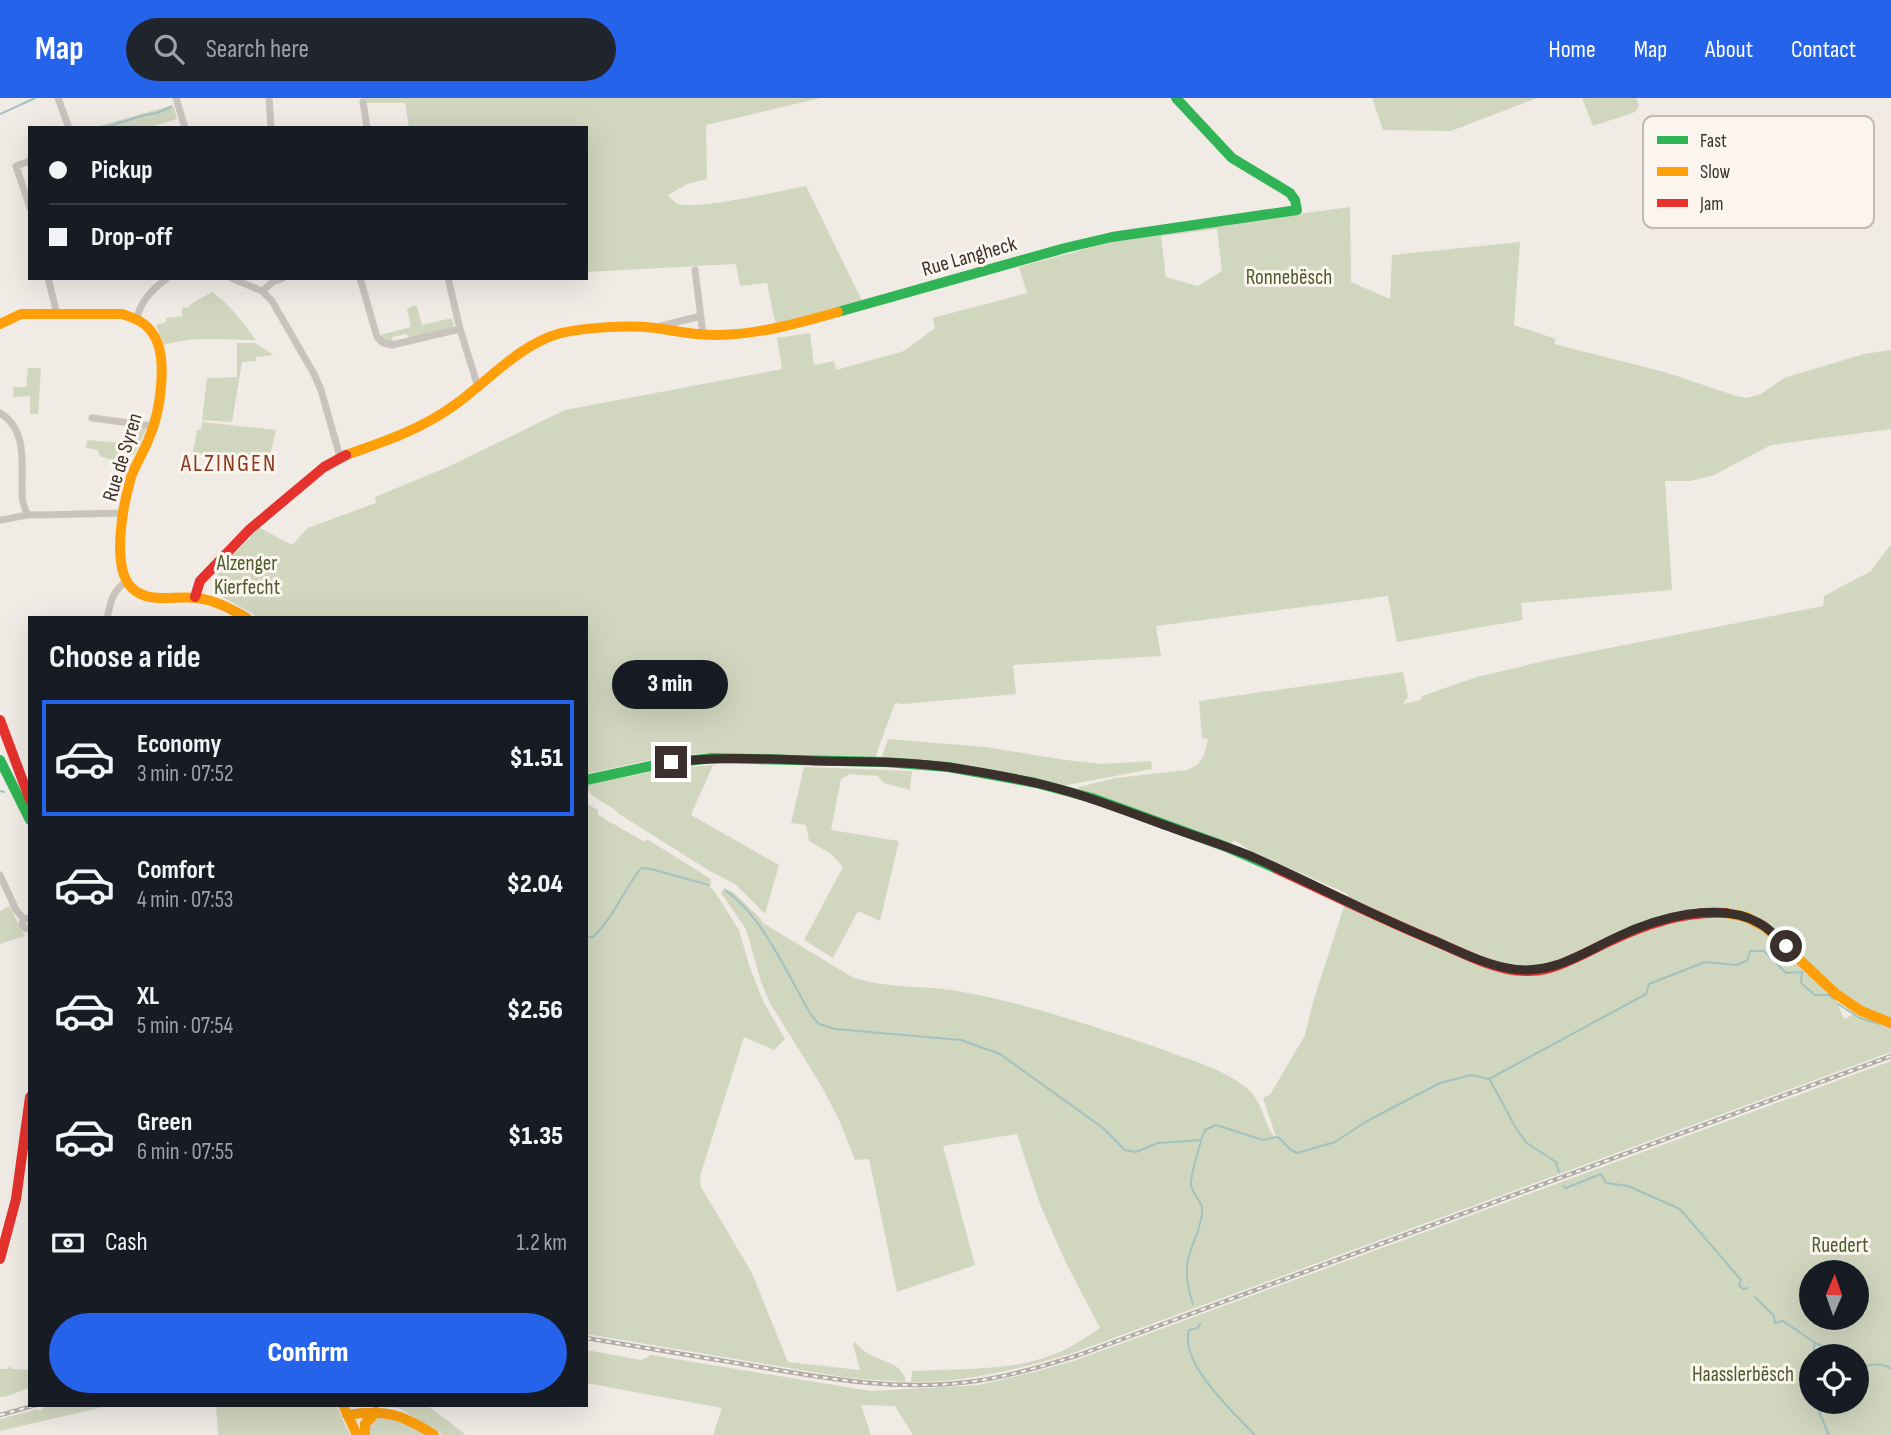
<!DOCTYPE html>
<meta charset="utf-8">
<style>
:root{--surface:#171b24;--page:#20242c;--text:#f1f3f6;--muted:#9ea1a6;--line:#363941;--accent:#2563eb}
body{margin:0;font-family:"Sofia Sans Condensed",sans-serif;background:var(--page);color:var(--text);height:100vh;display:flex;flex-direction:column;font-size:26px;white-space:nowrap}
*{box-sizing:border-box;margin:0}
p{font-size:23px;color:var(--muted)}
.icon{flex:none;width:38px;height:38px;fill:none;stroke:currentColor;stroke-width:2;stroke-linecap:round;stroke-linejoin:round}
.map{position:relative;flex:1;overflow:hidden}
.panel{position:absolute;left:28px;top:518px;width:560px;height:791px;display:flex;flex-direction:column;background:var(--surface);border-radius:0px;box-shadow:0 7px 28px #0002}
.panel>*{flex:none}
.guide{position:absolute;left:28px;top:28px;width:560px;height:154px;border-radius:0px;box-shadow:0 7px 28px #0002;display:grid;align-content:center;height:154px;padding:0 21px;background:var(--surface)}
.needle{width:46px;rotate:2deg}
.buttons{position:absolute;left:1799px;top:1162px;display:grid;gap:14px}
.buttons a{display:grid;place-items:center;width:70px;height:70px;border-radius:50%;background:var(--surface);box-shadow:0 7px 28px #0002;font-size:35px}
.end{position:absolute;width:32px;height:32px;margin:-16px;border:9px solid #3b302b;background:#fff;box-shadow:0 0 0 4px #fff}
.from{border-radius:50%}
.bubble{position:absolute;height:49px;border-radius:24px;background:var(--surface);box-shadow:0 7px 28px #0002;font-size:23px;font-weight:800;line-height:49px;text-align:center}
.guide b{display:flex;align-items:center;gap:24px;height:66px;font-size:26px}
.guide b+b{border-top:2px solid var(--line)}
.guide i{width:18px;height:18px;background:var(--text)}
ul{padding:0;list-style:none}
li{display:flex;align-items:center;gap:21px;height:116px;margin:0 14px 10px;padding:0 7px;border:4px solid transparent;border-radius:0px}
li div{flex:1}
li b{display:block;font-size:26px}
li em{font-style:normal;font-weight:800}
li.active{border-color:var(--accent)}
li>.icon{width:63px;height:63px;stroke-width:1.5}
h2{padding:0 21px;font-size:32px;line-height:84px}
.pay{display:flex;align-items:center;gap:18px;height:77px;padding:0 21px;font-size:26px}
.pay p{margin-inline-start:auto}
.button{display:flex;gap:14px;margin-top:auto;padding:14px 21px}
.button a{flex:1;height:80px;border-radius:42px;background:var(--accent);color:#fff;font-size:28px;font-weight:800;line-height:80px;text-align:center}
header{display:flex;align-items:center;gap:42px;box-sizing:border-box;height:98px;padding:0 35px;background:var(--accent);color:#fff}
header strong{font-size:33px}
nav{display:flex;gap:38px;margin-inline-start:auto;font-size:24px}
.search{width:490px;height:63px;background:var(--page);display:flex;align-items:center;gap:18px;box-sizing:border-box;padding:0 24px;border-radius:38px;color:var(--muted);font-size:26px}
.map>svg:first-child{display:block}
.green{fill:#d1d6bf;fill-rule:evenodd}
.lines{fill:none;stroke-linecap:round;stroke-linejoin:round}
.stream{stroke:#a1c2c1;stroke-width:2}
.street{stroke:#c9c3be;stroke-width:7}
.fast{stroke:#30b455;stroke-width:10}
.slow{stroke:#ff9f0a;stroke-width:10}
.jam{stroke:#e5322d;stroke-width:10}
.rail-casing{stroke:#b1aca8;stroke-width:4.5}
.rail{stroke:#fbf5ee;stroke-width:2;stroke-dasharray:5;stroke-linecap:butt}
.route{stroke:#3b302b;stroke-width:9}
.labels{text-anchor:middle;stroke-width:6;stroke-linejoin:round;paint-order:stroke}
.street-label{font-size:21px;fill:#3b302b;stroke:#fbf5ee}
.park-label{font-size:21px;fill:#4a5a2e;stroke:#fbf5ee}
.quarter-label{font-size:24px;letter-spacing:2px;fill:#8c3b22;stroke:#fbf5ee}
.key{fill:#fbf5ee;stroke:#c1bab4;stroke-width:2}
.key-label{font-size:19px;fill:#3b302b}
</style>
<header>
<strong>Map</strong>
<div class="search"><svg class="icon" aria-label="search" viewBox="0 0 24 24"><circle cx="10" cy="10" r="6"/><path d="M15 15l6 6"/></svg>Search here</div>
<nav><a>Home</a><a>Map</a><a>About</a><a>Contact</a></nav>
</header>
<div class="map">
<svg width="1891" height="1337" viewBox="0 0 1891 1337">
<rect width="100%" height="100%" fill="#f0ebe5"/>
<path class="green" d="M 364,0 L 821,0 L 706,27 L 707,81 L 687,86 L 668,97 C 671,100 673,103 676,105 C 693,114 783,92 806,88 L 862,203 L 783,225 L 775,224 L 767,185 L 740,188 L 736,166 L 586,174 L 586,30 L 409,30 L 405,5 L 366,5 Z
M 1372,0 L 1537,0 L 1451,33 L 1383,32 Z
M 1582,0 L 1636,0 L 1639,8 L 1635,14 L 1593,28 Z
M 173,7 L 177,21 L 174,22 L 147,30 L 92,30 Z
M 1350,109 L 1351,184 L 1390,201 L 1392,157 L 1520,144 L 1514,227 L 1556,241 L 1554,246 L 1668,275 L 1736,298 L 1747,300 L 1761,296 L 1784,280 L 1864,256 L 1891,252 L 1891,331 L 1771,347 L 1714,377 L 1691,383 L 1665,383 L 1672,492 L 1521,505 L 1523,522 L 1397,544 L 1388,498 L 1156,528 L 1161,558 L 1013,567 L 1016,596 L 903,606 L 895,605 L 875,660 L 709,655 L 663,659 L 586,676 L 586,520 L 256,520 L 253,516 L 215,495 L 223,481 L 218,477 L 217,472 L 249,441 L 258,429 L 292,447 L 308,430 L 376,405 L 375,399 L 450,368 L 565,312 L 782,271 L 777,240 L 810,235 L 814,267 L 834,263 L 836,272 L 904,253 L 935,230 L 933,220 L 1027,195 L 1019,169 L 1134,138 ZM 1217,131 L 1222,173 L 1198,188 L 1166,179 L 1161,138 Z
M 212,194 C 231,207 242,224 256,242 C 225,242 193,238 164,247 L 156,227 L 166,224 L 166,220 L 182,218 L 182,210 L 190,209 L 191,206 Z
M 412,208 L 417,208 L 422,227 L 452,220 L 454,227 L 451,230 L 408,241 L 407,236 L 392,239 L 393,244 L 385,243 L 380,237 L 411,229 L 407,211 Z
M 237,245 L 255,245 L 274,257 L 256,259 L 256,263 L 242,264 L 232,324 L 202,322 L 207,280 L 237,279 Z
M 28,270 L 41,270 L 38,316 L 30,316 L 30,298 L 13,299 L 13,289 L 26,289 Z
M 202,324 L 276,332 L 268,367 L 193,354 L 197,332 L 201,332 Z
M 136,327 L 147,329 L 134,357 L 131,357 L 127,366 L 102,359 L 99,357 L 98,352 L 86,350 L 87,342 L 133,346 Z
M 1891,446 L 1891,921 L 1880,918 L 1833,895 L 1844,921 L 1854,916 L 1860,920 L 1891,930 L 1891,954 L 1070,1256 C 1018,1271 965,1285 911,1284 L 912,1273 C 961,1270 1017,1274 1062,1253 C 1075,1247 1088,1238 1100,1230 L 1066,1165 L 1040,1106 L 1017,1036 L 943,1048 L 975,1167 L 897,1194 L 869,1061 L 855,1062 L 840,1024 L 822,989 L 770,905 L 761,884 L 746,831 L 721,795 L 724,790 L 734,795 L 760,820 L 763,825 L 852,879 C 886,891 922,887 957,893 C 998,900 1037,911 1076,923 C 1110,934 1144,944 1177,957 C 1202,966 1229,974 1249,992 C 1264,1006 1263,1027 1277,1042 L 1263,1000 L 1270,997 L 1305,937 L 1313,904 L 1348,796 L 1251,753 L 1234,742 L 1231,747 L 1078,692 L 1079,689 L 1116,680 L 1187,672 C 1204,665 1204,658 1208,641 L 1202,640 L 1199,603 L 1403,574 L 1408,599 L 1403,606 L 1421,602 L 1422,598 L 1477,579 L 1553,561 L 1823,508 L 1824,498 L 1871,473 Z
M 888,641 L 986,649 L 1066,662 L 1102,666 L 1151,663 L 1152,671 L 1062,688 L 881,661 Z
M 713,667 L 691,717 L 779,767 L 765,816 L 735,786 L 708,772 L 619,716 C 610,705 594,703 587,691 L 588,686 L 668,671 Z
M 804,669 L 912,673 L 910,692 L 884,685 L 878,678 C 868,677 860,678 850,676 L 841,681 L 831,732 L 899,743 L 880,823 L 858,813 L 833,860 L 804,842 L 843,769 L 831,756 L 809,743 L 806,727 L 791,725 Z
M 586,705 L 598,712 L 598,717 L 645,744 L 647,741 L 711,781 L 710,790 L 713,791 L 739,832 L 749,867 L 763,903 L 785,941 L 774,952 L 744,939 L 700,1078 L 701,1089 L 752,1175 L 788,1264 L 860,1272 L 853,1246 L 855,1244 C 870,1266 902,1259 906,1284 L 849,1280 L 586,1236 Z
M 9,808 L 25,838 L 0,846 L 0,813 Z
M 1891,963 L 1891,1337 L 913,1337 L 895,1308 L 861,1307 L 871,1337 L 713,1337 L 722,1310 L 586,1285 L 586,1252 L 641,1262 L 651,1257 L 871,1293 L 979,1287 L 1034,1274 L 1074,1263 ZM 1857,1174 L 1857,1220 L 1811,1220 L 1811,1174 ZM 1857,1258 L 1857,1304 L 1811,1304 L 1811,1258 Z
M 10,1268 L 12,1271 L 30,1272 L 30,1289 L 8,1298 L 0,1299 L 0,1271 L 7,1271 Z
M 53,1307 L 112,1307 L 0,1333 L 0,1321 L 38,1311 L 39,1313 L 42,1312 L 42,1310 Z
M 216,1307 L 336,1307 L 350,1337 L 218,1337 Z
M 358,1307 L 427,1307 L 466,1337 L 443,1337 L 401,1311 L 382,1307 Z
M 380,1319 L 405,1323 L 425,1337 L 368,1337 L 369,1327 Z"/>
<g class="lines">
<path class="stream" d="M 0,16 L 35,0
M 103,30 L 145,17 L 157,15 L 171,9
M 0,693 L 4,694
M 726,793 C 762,817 789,879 811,917 L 819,926 L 835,931 L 961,942 L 1000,956 L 1103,1030 L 1125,1052 L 1136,1054 L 1158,1045 L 1201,1042 L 1205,1032 L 1216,1027 L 1263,1042 L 1278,1039 L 1291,1052 L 1297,1055 L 1335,1044 L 1367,1023 L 1440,985 L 1471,977 L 1489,981 L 1646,896 L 1649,886 L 1705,864 L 1736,867 L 1747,863 L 1750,853 L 1764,853 L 1786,875 L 1802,874 L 1801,885 L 1815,897 L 1829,897 L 1834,901
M 586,839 L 593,839 C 613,820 624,792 641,770 L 651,771 L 709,787
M 1838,906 L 1860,920 L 1880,926
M 1490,982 L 1517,1032 L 1527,1045 L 1556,1064 L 1559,1074
M 1563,1088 L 1566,1090 L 1601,1076 L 1606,1085 L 1628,1088 L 1680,1111 L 1741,1182 L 1739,1187 L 1743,1191 L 1748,1190
M 1755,1199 L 1774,1218 L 1775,1225 L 1783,1223 L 1817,1246 L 1856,1257 L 1867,1268 C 1875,1266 1884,1265 1891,1271
M 1193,1206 C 1189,1194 1186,1182 1187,1169 C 1188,1151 1200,1134 1202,1116 C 1204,1103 1192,1097 1191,1086 C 1191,1074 1198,1055 1201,1043
M 1200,1226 L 1198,1230 L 1189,1232 C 1179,1265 1234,1315 1255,1337
M 1812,1258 L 1815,1246
M 1811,1263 L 1811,1273 L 1807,1287 L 1811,1297
M 1815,1304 L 1828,1335 L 1827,1337"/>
<path class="street" d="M 58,0 L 69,30
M 176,0 L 185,30
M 269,0 L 271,30
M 363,4 L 367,30
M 30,63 L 16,68 L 30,110
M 695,172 L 703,237
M 48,180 L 57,216
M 231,180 L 262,193 L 272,203 L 314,276 L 321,292 L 340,359
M 360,180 L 377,239 L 383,245 L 392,247 L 460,231
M 448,180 L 460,231 L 478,289
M 262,193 L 273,184 L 283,180
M 137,221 C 140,203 153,191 167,180
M 657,229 L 701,218
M 0,315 C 26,331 22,361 22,388 C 22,398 22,406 27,415
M 92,320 L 153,328
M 0,422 C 13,421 25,415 38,417 L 124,415
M 107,520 C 111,504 112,493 126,484
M 0,777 L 16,812 L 24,821
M 30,820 L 24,821 L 22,826 L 25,830 L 30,831"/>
<path class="fast" d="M 838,214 L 1065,150 L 1112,139 L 1297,112 L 1295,102 L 1290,95 L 1232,60 L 1176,0
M 0,662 L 30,722
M 586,682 L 655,667 L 712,660 L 885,664 L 948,669 L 1036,685 L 1092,700 L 1224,748 L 1277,771"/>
<path class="slow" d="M 0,226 L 21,216 L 122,216 C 134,220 146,224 153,236 C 169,259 160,315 149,340 C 144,354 136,365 131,379 C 124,403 120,429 120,453 C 121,466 122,479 131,489 C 148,507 175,497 197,500 C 215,502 231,511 247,520
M 346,357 C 386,343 422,331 456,306 C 489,282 520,246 561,235 C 587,229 629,227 656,230 C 677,233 698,238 719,237 C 760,236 799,225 838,214
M 1726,815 L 1746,819 L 1765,829 L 1836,896 L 1861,913 L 1891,925
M 343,1307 L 357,1337
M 347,1317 C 384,1311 403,1316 434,1337
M 365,1337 L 365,1326 L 376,1314"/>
<path class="jam" d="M 195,499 L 200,483 L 250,431 L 324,369 L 346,357
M 0,622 L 30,702
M 1277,771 C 1331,796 1383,822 1437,844 C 1460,854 1483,866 1507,871 C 1522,874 1536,874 1550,870 C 1570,864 1589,853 1608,844 C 1646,826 1684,813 1726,815
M 0,1161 L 16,1101 L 30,999"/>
<g class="rail-casing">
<path id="rail" d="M 586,1240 C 642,1249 698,1259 754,1268 C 828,1281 901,1294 976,1283 C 1011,1278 1046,1267 1079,1257 L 1891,958
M 0,1317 L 36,1307"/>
</g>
<use href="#rail" class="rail"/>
</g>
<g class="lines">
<path class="route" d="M 671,664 C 720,658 769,661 819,663 C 862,664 905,663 948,669 C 988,675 1031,682 1070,694 C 1103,704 1137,717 1170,729 C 1197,739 1226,748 1253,759 C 1314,786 1373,818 1435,843 C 1458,853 1482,865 1507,870 C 1548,879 1581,856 1617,839 C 1656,820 1719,802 1759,825 C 1770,831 1777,839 1786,848"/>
</g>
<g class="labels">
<g class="street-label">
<text transform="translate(969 158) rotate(-16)" y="7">Rue Langheck</text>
<text transform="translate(122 359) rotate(-73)" y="7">Rue de Syren</text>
</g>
<g class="park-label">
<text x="1289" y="186">Ronnebësch</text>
<text x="247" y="472">Alzenger<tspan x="247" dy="24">Kierfecht</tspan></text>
<text x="1840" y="1154">Ruedert</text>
<text x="1743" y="1283">Haasslerbësch</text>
</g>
<g class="quarter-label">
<text x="229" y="373">ALZINGEN</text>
</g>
</g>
<rect x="1643" y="18" width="231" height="112" rx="10" class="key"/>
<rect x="1657" y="38" width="31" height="8" fill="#30b455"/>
<rect x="1657" y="69" width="31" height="9" fill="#ff9f0a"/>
<rect x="1657" y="101" width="31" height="8" fill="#e5322d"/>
<g class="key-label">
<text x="1700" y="49">Fast</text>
<text x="1700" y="80">Slow</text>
<text x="1700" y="112">Jam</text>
</g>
</svg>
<div class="buttons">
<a><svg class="needle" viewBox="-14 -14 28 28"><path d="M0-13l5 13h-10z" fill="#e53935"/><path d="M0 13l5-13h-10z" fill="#9ea1a6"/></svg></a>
<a><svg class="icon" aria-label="locate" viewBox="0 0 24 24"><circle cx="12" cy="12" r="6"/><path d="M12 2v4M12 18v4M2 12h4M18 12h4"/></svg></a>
</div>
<i class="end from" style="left:1786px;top:848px"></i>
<i class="end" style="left:671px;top:664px"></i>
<div class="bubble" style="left:612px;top:562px;width:116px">3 min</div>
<div class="guide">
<b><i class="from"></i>Pickup</b>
<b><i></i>Drop-off</b>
</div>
<section class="panel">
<h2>Choose a ride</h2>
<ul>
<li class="active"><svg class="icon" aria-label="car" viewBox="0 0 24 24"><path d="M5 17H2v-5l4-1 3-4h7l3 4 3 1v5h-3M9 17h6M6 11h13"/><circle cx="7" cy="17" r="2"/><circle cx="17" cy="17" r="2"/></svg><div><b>Economy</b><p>3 min · 07:52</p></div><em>$1.51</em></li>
<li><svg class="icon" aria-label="car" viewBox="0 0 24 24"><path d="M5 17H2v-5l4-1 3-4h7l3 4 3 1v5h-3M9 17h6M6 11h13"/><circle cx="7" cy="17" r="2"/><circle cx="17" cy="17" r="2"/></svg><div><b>Comfort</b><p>4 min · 07:53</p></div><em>$2.04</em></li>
<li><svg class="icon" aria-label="car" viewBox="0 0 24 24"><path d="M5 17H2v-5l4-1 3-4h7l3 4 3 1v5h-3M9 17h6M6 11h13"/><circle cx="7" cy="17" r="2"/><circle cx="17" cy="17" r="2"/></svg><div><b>XL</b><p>5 min · 07:54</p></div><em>$2.56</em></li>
<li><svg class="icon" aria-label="car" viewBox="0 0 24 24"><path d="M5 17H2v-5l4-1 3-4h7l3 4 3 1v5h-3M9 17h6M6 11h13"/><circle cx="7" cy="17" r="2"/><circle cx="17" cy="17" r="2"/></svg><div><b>Green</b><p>6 min · 07:55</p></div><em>$1.35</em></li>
</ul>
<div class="pay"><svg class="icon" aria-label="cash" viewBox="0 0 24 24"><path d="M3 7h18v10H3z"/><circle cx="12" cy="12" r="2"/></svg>Cash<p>1.2 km</p></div>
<div class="button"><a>Confirm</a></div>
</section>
</div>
